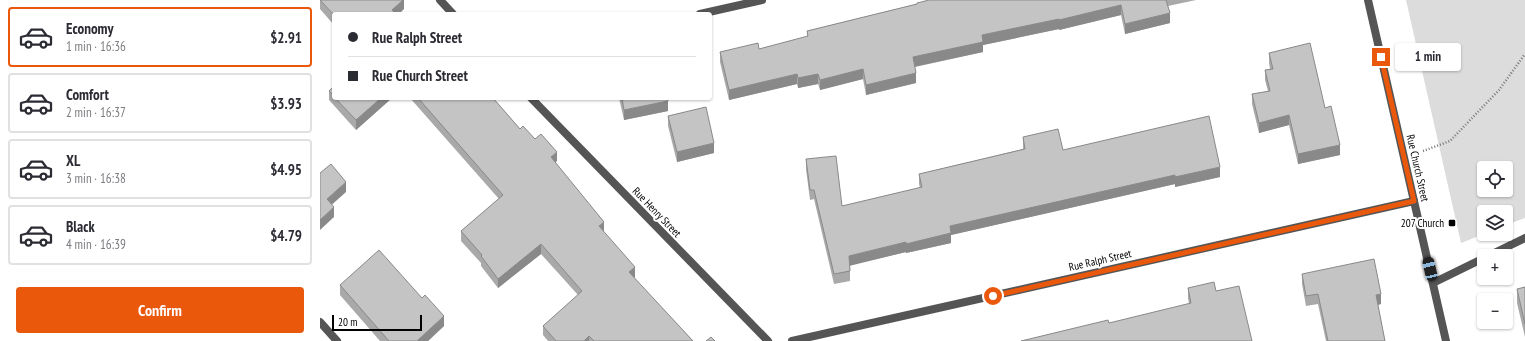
<!DOCTYPE html>
<meta charset="utf-8">
<style>
:root{--surface:#fff;--page:#f7f7f7;--text:#2b2b33;--muted:#7c7c81;--line:#e1e1e2;--accent:#ea580c}
body{margin:0;font-family:"PT Sans Narrow",sans-serif;background:var(--page);color:var(--text);height:100vh;display:flex;flex-direction:column;font-size:15px;white-space:nowrap}
*{box-sizing:border-box;margin:0}
p{font-size:13px;color:var(--muted)}
.icon{flex:none;width:22px;height:22px;fill:none;stroke:currentColor;stroke-width:2;stroke-linecap:round;stroke-linejoin:round}
.map{position:relative;flex:1;overflow:hidden}
.drawer{display:flex;flex-direction:column;background:var(--surface);width:320px}
.drawer>*{flex:none}
.guide{position:absolute;left:12px;top:12px;width:380px;height:88px;border-radius:4px;box-shadow:0 1px 3px #0004;display:grid;align-content:center;height:88px;padding:0 16px;background:var(--surface)}
.fabs{position:absolute;left:1157px;top:161px;display:grid;gap:8px}
.fabs a{display:grid;place-items:center;width:36px;height:36px;border-radius:4px;background:var(--surface);box-shadow:0 1px 3px #0004;font-size:20px}
.scale{position:absolute;left:12px;bottom:10px;width:90px;box-sizing:border-box;padding-left:4px;border:2px solid #000;border-top:0;font-size:11px;line-height:14px;white-space:nowrap;color:#000;-webkit-text-stroke:3px #fff;paint-order:stroke}
.end{position:absolute;width:18px;height:18px;margin:-9px;border:5px solid #ea580c;background:#fff;box-shadow:0 0 0 2px #fff}
.from{border-radius:50%}
.bubble{position:absolute;height:28px;border-radius:4px;background:var(--surface);box-shadow:0 1px 3px #0004;font-size:13px;font-weight:700;line-height:28px;text-align:center}
.car{position:absolute;width:12px;height:24px;margin:-12px -6px;border-radius:5px;box-shadow:0 0 3px 1px #0007;background:linear-gradient(#222 24%,#8ab4d8 0 40%,#222 0 76%,#8ab4d8 0 86%,#222 0)}
.guide b{display:flex;align-items:center;gap:14px;height:38px;font-size:15px}
.guide b+b{border-top:1px solid var(--line)}
.guide i{width:10px;height:10px;background:var(--text)}
ul{padding:7px 0 0;list-style:none}
li{display:flex;align-items:center;gap:12px;height:60px;margin:0 8px 6px;padding:0 8px;border:2px solid var(--line);border-radius:4px}
li div{flex:1}
li b{display:block;font-size:15px}
li em{font-style:normal;font-weight:700}
li.selected{border-color:var(--accent)}
li>.icon{width:36px;height:36px;stroke-width:1.5}
.button{display:flex;gap:8px;margin-top:auto;padding:8px 16px}
.button a{flex:1;height:46px;border-radius:4px;background:var(--accent);color:#fff;font-size:16px;font-weight:700;line-height:46px;text-align:center}
main{display:flex;flex:1;min-height:0}
.map>svg:first-child{display:block}
.green{fill:#dcdcdc;fill-rule:evenodd}
.lines{fill:none;stroke-linecap:round;stroke-linejoin:round}
.path{stroke:#777;stroke-width:2.5;stroke-dasharray:1 2;stroke-linecap:butt}
.service{stroke:#555;stroke-width:8}
.minor{stroke:#555;stroke-width:8}
.tertiary{stroke:#555;stroke-width:8}
.wall{fill:#a9a9a9}
.shaded-wall{fill:#898989}
.building{fill:#c4c4c4;stroke:#898989}
.route{stroke:#ea580c;stroke-width:5}
.poi-dot{fill:#000;stroke:#fff;stroke-width:1.5}
.labels{text-anchor:middle;stroke-width:4;stroke-linejoin:round;paint-order:stroke}
.street-label{font-size:11px;fill:#000;stroke:#fff}
.poi-label{font-size:11px;fill:#000;stroke:#fff;text-anchor:end}
</style>
<main>
<section class="drawer">
<ul>
<li class="selected"><svg class="icon" aria-label="car" viewBox="0 0 24 24"><path d="M5 17H2v-5l4-1 3-4h7l3 4 3 1v5h-3M9 17h6M6 11h13"/><circle cx="7" cy="17" r="2"/><circle cx="17" cy="17" r="2"/></svg><div><b>Economy</b><p>1 min · 16:36</p></div><em>$2.91</em></li>
<li><svg class="icon" aria-label="car" viewBox="0 0 24 24"><path d="M5 17H2v-5l4-1 3-4h7l3 4 3 1v5h-3M9 17h6M6 11h13"/><circle cx="7" cy="17" r="2"/><circle cx="17" cy="17" r="2"/></svg><div><b>Comfort</b><p>2 min · 16:37</p></div><em>$3.93</em></li>
<li><svg class="icon" aria-label="car" viewBox="0 0 24 24"><path d="M5 17H2v-5l4-1 3-4h7l3 4 3 1v5h-3M9 17h6M6 11h13"/><circle cx="7" cy="17" r="2"/><circle cx="17" cy="17" r="2"/></svg><div><b>XL</b><p>3 min · 16:38</p></div><em>$4.95</em></li>
<li><svg class="icon" aria-label="car" viewBox="0 0 24 24"><path d="M5 17H2v-5l4-1 3-4h7l3 4 3 1v5h-3M9 17h6M6 11h13"/><circle cx="7" cy="17" r="2"/><circle cx="17" cy="17" r="2"/></svg><div><b>Black</b><p>4 min · 16:39</p></div><em>$4.79</em></li>
</ul>
<div class="button"><a>Confirm</a></div>
</section>
<div class="map">
<svg width="1205" height="341" viewBox="0 0 1205 341">
<rect width="100%" height="100%" fill="#fff"/>
<path class="green" d="M 1086,0 L 1205,0 L 1205,218 L 1186,225 L 1186,212 L 1164,212 L 1164,234 L 1141,243 ZM 1164,168 L 1186,168 L 1186,190 L 1164,190 Z"/>
<g class="lines">
<path class="path" d="M 1103,151 L 1130,141 L 1179,90 L 1205,54"/>
<path class="service" d="M 1168,256 L 1205,238
M 1113,283 L 1164,258"/>
<path class="minor" d="M 120,0 L 133,14
M 380,14 L 442,0
M 211,98 L 448,341
M 0,322 L 17,341
M 472,341 L 1094,201"/>
<path class="tertiary" d="M 1048,0 L 1126,341"/>
</g>
<path class="wall" d="M 0,0 L 84,0 L 84,9 L 14,14 L 14,25 L 0,9 Z
M 609,0 L 876,0 L 848,6 L 850,23 L 805,34 L 801,15 L 739,30 L 739,29 L 663,45 L 663,52 L 595,67 L 596,83 L 546,95 L 543,79 L 500,90 L 498,84 L 478,88 L 477,84 L 409,100 L 400,62 L 400,52 L 439,49 L 487,37 L 487,31 L 597,4 Z
M 949,53 L 1005,108 L 1020,155 L 978,164 L 969,125 L 939,133 L 932,104 L 932,94 L 948,91 L 945,80 L 945,70 L 950,69 L 949,63 Z
M 14,86 L 14,98 L 72,98 L 36,130 L 9,100 L 9,91 Z
M 90,98 L 173,98 L 200,129 L 215,139 L 237,161 L 235,162 L 315,277 L 314,278 L 373,341 L 228,341 L 223,335 L 223,326 L 258,295 L 221,254 L 178,288 L 161,266 L 161,263 L 141,241 L 141,231 L 179,199 Z
M 299,98 L 348,98 L 348,111 L 304,120 Z
M 348,116 L 394,153 L 357,162 L 348,126 Z
M 703,137 L 743,150 L 900,177 L 855,187 L 855,184 L 631,235 L 631,243 L 586,253 L 586,252 L 530,265 L 530,281 L 514,284 L 494,199 L 490,200 L 486,169 L 486,159 L 522,206 L 600,188 L 599,184 L 599,174 L 703,149 Z
M 982,274 L 1061,304 L 1058,305 L 1065,341 L 1006,341 L 998,304 L 986,306 L 982,284 Z
M 20,285 L 124,326 L 108,341 L 60,341 L 20,295 Z
M 1205,287 L 1205,337 L 1197,303 L 1197,289 Z
M 868,288 L 896,291 L 932,341 L 869,304 L 868,298 Z"/>
<path class="shaded-wall" d="M 83,0 L 84,0 L 84,9 L 79,14 L 72,14 L 72,10 Z
M 801,5 L 801,15 L 739,30 L 739,20 Z
M 850,13 L 850,23 L 805,34 L 805,24 Z
M 739,19 L 739,29 L 663,45 L 663,52 L 593,67 L 593,57 L 662,35 Z
M 543,69 L 543,79 L 500,90 L 500,80 Z
M 596,73 L 596,83 L 546,95 L 546,85 Z
M 477,74 L 477,84 L 409,100 L 409,90 Z
M 498,74 L 498,84 L 478,88 L 478,78 Z
M 61,98 L 72,98 L 36,130 L 36,120 Z
M 348,101 L 348,111 L 304,120 L 304,110 Z
M 969,115 L 969,125 L 939,133 L 939,123 Z
M 394,143 L 394,153 L 357,162 L 357,152 Z
M 1020,145 L 1020,155 L 978,164 L 978,154 Z
M 237,152 L 237,161 L 231,166 L 231,157 Z
M 900,167 L 900,177 L 855,187 L 855,177 Z
M 855,175 L 855,184 L 631,235 L 631,243 L 586,253 L 586,244 L 630,226 Z
M 26,182 L 26,192 L 7,209 L 7,199 Z
M 14,207 L 14,217 L 0,230 L 0,220 Z
M 284,222 L 284,232 L 279,226 Z
M 586,242 L 586,252 L 529,266 L 529,256 Z
M 221,244 L 221,254 L 178,288 L 178,279 Z
M 315,267 L 315,277 L 309,282 L 309,272 Z
M 1061,294 L 1061,304 L 1056,305 L 1056,295 Z
M 124,316 L 124,326 L 108,341 L 97,341 Z
M 269,336 L 269,341 L 264,341 Z"/>
<path class="building" d="M 0,0 L 83,0 L 72,10 L 76,14 L 14,14 L 14,15 Z
M 609,0 L 846,0 L 850,13 L 805,24 L 801,5 L 739,20 L 739,19 L 662,35 L 663,42 L 593,57 L 596,73 L 546,85 L 543,69 L 500,80 L 498,74 L 478,78 L 477,74 L 409,90 L 400,52 L 438,43 L 439,49 L 488,36 L 487,31 L 597,4 L 597,3 Z
M 990,43 L 1005,108 L 1011,106 L 1020,145 L 978,154 L 969,115 L 939,123 L 932,94 L 950,91 L 945,70 L 953,69 L 949,53 Z
M 14,86 L 14,96 L 9,91 Z
M 15,98 L 61,98 L 36,120 Z
M 98,98 L 173,98 L 200,129 L 203,126 L 215,139 L 221,134 L 237,152 L 231,157 L 284,222 L 279,226 L 315,267 L 309,272 L 373,341 L 274,341 L 269,336 L 264,341 L 236,341 L 223,326 L 262,291 L 221,244 L 178,279 L 161,256 L 162,255 L 141,231 L 183,195 Z
M 302,98 L 348,98 L 348,101 L 304,110 Z
M 386,107 L 394,143 L 357,152 L 348,116 Z
M 889,116 L 900,167 L 855,177 L 855,175 L 630,226 L 631,233 L 586,244 L 586,242 L 529,256 L 530,271 L 514,274 L 494,190 L 490,190 L 486,159 L 516,156 L 522,206 L 602,187 L 599,174 L 705,149 L 703,137 L 738,129 L 743,150 Z
M 11,164 L 26,182 L 7,199 L 14,207 L 0,220 L 0,173 Z
M 59,250 L 102,298 L 105,295 L 124,316 L 97,341 L 69,341 L 20,285 Z
M 1054,259 L 1061,294 L 1056,295 L 1065,341 L 1008,341 L 998,294 L 986,296 L 982,274 Z
M 894,282 L 896,291 L 919,286 L 932,341 L 701,341 L 788,320 L 789,323 L 871,303 L 868,288 Z
M 1205,287 L 1205,324 L 1197,289 Z
M 391,337 L 395,341 L 386,341 Z"/>
<g class="lines">
<path class="route" d="M 673,296 L 1094,201 L 1061,57"/>
</g>
<rect class="poi-dot" x="1128" y="219" width="8" height="8" rx="2"/>
<g class="labels">
<g class="street-label">
<text transform="translate(1098 168) rotate(77)" y="4">Rue Church Street</text>
<text transform="translate(337 212) rotate(46)" y="4">Rue Henry Street</text>
<text transform="translate(780 260) rotate(-13)" y="4">Rue Ralph Street</text>
</g>
<g class="poi-label">
<text x="1124" y="227">207 Church</text>
</g>
</g>
</svg>
<div class="fabs">
<a><svg class="icon" aria-label="locate" viewBox="0 0 24 24"><circle cx="12" cy="12" r="6"/><path d="M12 2v4M12 18v4M2 12h4M18 12h4"/></svg></a>
<a><svg class="icon" aria-label="layers" viewBox="0 0 24 24"><path d="M12 4l9 5-9 5-9-5zM3 14l9 5 9-5"/></svg></a>
<a>+</a>
<a>−</a>
</div>
<div class="scale">20 m</div>
<i class="end from" style="left:673px;top:296px"></i>
<i class="end" style="left:1061px;top:57px"></i>
<div class="bubble" style="left:1075px;top:43px;width:66px">1 min</div>
<i class="car" style="left:1110px;top:269px;rotate:347deg"></i>
<div class="guide">
<b><i class="from"></i>Rue Ralph Street</b>
<b><i></i>Rue Church Street</b>
</div>
</div>
</main>
